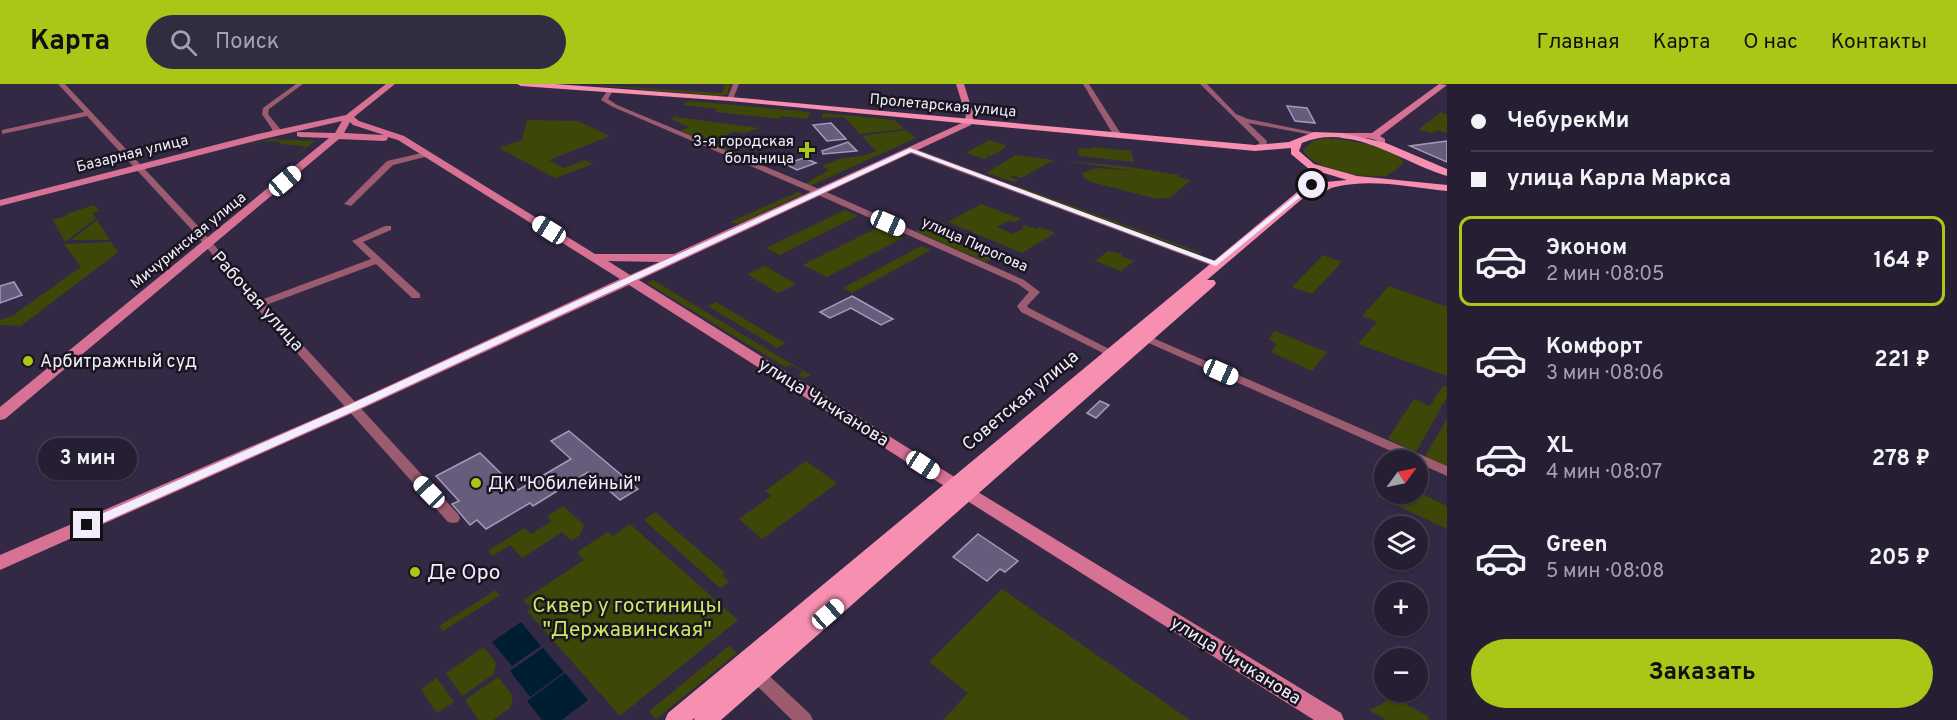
<!DOCTYPE html>
<html lang="ru">
<meta charset="utf-8">
<style>
:root{--surface:#261f34;--page:#322c40;--text:#f1f3f6;--muted:#a4a2ac;--line:#423d4f;--accent:#aac717}
body{margin:0;font-family:Overpass,sans-serif;background:var(--page);color:var(--text);height:100vh;display:flex;flex-direction:column;font-size:22px;white-space:nowrap}
*{box-sizing:border-box;margin:0}
p{font-size:20px;color:var(--muted)}
.icon{flex:none;width:33px;height:33px;fill:none;stroke:currentColor;stroke-width:2;stroke-linecap:round;stroke-linejoin:round}
.map{position:relative;flex:1;overflow:hidden}
.side{display:flex;flex-direction:column;background:var(--surface);width:510px}
.side>*{flex:none}
.banner{display:grid;align-content:center;height:132px;padding:0 24px;background:var(--surface)}
.needle{width:39px;rotate:57deg}
.controls{position:absolute;left:1374px;top:366px;display:grid;gap:12px}
.controls a{display:grid;place-items:center;width:54px;height:54px;border-radius:50%;background:var(--surface);box-shadow:0 2px 4px #0004,0 0 0 2px var(--line);font-size:30px}
.end{position:absolute;width:27px;height:27px;margin:-14px;border:8px solid #f2edfc;background:#111;box-shadow:0 0 0 3px #111}
.from{border-radius:50%}
.bubble{position:absolute;height:42px;border-radius:21px;background:var(--surface);box-shadow:0 2px 4px #0004,0 0 0 2px var(--line);font-size:20px;font-weight:700;line-height:42px;text-align:center}
.car{position:absolute;width:18px;height:36px;margin:-18px -9px;border-radius:8px;box-shadow:0 0 4px 2px #0007;background:linear-gradient(#fff 24%,#345 0 40%,#fff 0 76%,#345 0 86%,#fff 0)}
.banner b{display:flex;align-items:center;gap:21px;height:57px;font-size:22px}
.banner b+b{border-top:2px solid var(--line)}
.banner i{width:15px;height:15px;background:var(--text)}
ul{padding:0;list-style:none}
li{display:flex;align-items:center;gap:18px;height:90px;margin:0 12px 9px;padding:0 12px;border:3px solid transparent;border-radius:12px}
li div{flex:1}
li b{display:block;font-size:22px}
li em{font-style:normal;font-weight:700}
li.selected{border-color:var(--accent)}
li>.icon{width:54px;height:54px;stroke-width:1.5}
.cta{display:flex;gap:12px;margin-top:auto;padding:12px 24px}
.cta a{flex:1;height:69px;border-radius:36px;background:var(--accent);color:#111;font-size:24px;font-weight:700;line-height:69px;text-align:center}
header{display:flex;align-items:center;gap:36px;box-sizing:border-box;height:84px;padding:0 30px;background:var(--accent);color:#111}
header strong{font-size:28px}
nav{display:flex;gap:33px;margin-inline-start:auto;font-size:21px}
.search{width:420px;height:54px;background:var(--page);display:flex;align-items:center;gap:15px;box-sizing:border-box;padding:0 21px;border-radius:33px;color:var(--muted);font-size:22px}
main{display:flex;flex:1;min-height:0}
.map>svg:first-child{display:block}
.green{fill:#3d4808}
.water{fill:#001e31}
.building{fill:#675c7c;stroke:#a59abd;stroke-width:1.5}
.lines{fill:none;stroke-linecap:round;stroke-linejoin:round}
.street{fill:#9b5c70;fill-rule:evenodd}
.secondary{fill:#d77294;fill-rule:evenodd}
.primary{fill:#f78fb1;fill-rule:evenodd}
.route{fill:#f2edfc}
.poi-dot{fill:#aac717;stroke:#191521;stroke-width:2}
.labels{text-anchor:middle;stroke-width:5;stroke-linejoin:round;paint-order:stroke}
.far-street-label{font-size:15px;fill:#f2edfc;stroke:#191521}
.far-poi-label{font-size:15px;fill:#f2edfc;stroke:#191521;text-anchor:end}
.street-label{font-size:18px;fill:#f2edfc;stroke:#191521}
.poi-label{font-size:18px;fill:#f2edfc;stroke:#191521;text-anchor:start}
.near-poi-label{font-size:21px;fill:#f2edfc;stroke:#191521;text-anchor:start}
.near-park-label{font-size:21px;fill:#cce861;stroke:#191521}
</style>
<header>
<strong>Карта</strong>
<div class="search"><svg class="icon" aria-label="search" viewBox="0 0 24 24"><circle cx="10" cy="10" r="6"/><path d="M15 15l6 6"/></svg>Поиск</div>
<nav><a>Главная</a><a>Карта</a><a>О нас</a><a>Контакты</a></nav>
</header>
<main>
<div class="map">
<svg width="1447" height="636" viewBox="0 0 1447 636">
<rect width="100%" height="100%" fill="#332945"/>
<path class="green" d="M 580,0 L 722,9 L 725,0 L 731,0 L 727,10 L 719,12 Z
M 689,17 L 810,28 L 807,35 L 781,32 L 780,35 L 716,28 L 717,25 L 682,21 Z
M 1441,28 L 1447,31 L 1447,49 L 1437,46 L 1434,49 L 1418,46 Z
M 823,29 L 894,36 L 904,45 L 860,50 L 844,33 L 822,34 Z
M 676,33 L 759,44 L 745,49 L 733,48 L 714,58 L 755,77 L 750,77 L 680,47 L 689,43 L 671,35 Z
M 527,36 L 578,37 L 610,52 L 549,76 L 564,84 L 585,76 L 593,80 L 555,94 L 499,64 L 522,56 Z
M 906,46 L 916,54 L 810,102 L 805,100 L 829,86 L 822,82 L 839,75 L 866,71 L 876,67 L 862,52 Z
M 1327,54 C 1346,56 1395,62 1404,79 L 1387,92 C 1364,94 1316,88 1303,66 L 1315,56 Z
M 270,55 L 315,57 L 298,70 L 305,62 L 279,60 L 281,58 L 265,57 L 230,66 Z
M 989,56 L 1005,61 L 1005,64 L 991,72 L 985,70 L 989,73 L 985,75 L 966,69 Z
M 1093,63 L 1131,67 L 1134,78 L 1079,72 L 1078,64 L 1093,65 Z
M 1016,71 L 1054,76 L 1021,94 L 1012,91 L 1010,93 L 1018,96 L 1014,98 L 986,89 Z
M 1066,77 L 1123,82 L 1179,91 L 1178,93 L 1191,96 L 1171,113 L 1157,115 L 1091,98 L 1083,93 L 1083,89 L 1096,84 L 1135,87 Z
M 1017,102 L 1202,169 L 1200,170 L 1014,103 Z
M 798,108 L 803,110 L 738,140 L 730,138 Z
M 981,120 L 1021,135 L 1015,138 L 1008,137 L 997,143 L 1013,150 L 1024,144 L 1022,142 L 1024,141 L 1036,145 L 1040,143 L 1055,149 L 1022,169 L 948,138 Z
M 94,121 L 99,127 L 92,129 L 96,134 L 65,158 L 53,136 L 67,132 L 66,130 Z
M 845,126 L 858,132 L 780,171 L 766,164 Z
M 97,136 L 110,156 L 71,156 Z
M 879,143 L 903,154 L 827,193 L 803,181 Z
M 922,143 L 993,174 L 986,178 L 915,147 Z
M 111,158 L 118,168 L 21,242 L 0,241 L 0,236 L 12,232 L 81,183 L 64,160 Z
M 921,162 L 931,166 L 852,209 L 843,204 Z
M 1108,167 L 1122,170 L 1121,172 L 1134,177 L 1121,187 L 1095,177 Z
M 1323,171 L 1342,178 L 1312,210 L 1292,203 Z
M 765,182 L 796,200 L 778,209 L 747,190 Z
M 653,196 L 790,279 L 811,291 L 803,294 L 799,291 L 802,287 L 791,281 L 785,283 L 647,199 Z
M 1389,202 L 1447,223 L 1447,292 L 1358,260 L 1377,238 L 1362,232 Z
M 716,218 L 785,259 L 777,264 L 708,222 Z
M 1275,247 L 1327,268 L 1312,287 L 1273,269 L 1272,266 L 1277,261 L 1269,255 Z
M 1443,302 L 1447,303 L 1447,313 L 1416,368 L 1388,355 L 1414,315 L 1430,322 Z
M 1447,335 L 1447,382 L 1425,372 Z
M 806,377 L 837,399 L 762,455 L 739,435 L 771,412 L 765,407 Z
M 1384,400 L 1384,410 L 1418,408 L 1447,422 L 1447,445 L 1377,412 Z
M 563,422 L 584,441 L 580,451 L 572,457 L 562,448 L 522,474 L 510,461 L 492,472 L 488,467 L 524,444 L 531,450 L 552,437 L 547,432 Z
M 655,428 L 725,489 L 722,491 L 729,498 L 720,504 L 644,436 Z
M 630,440 L 738,536 L 620,632 L 527,527 L 531,524 L 523,516 L 584,476 L 577,468 L 608,448 L 613,452 Z
M 1002,505 L 1190,636 L 943,636 L 968,609 L 929,578 Z
M 496,506 L 500,511 L 443,547 L 439,542 Z
M 729,562 L 737,569 L 656,635 L 649,627 Z
M 484,563 L 496,579 L 494,590 L 462,612 L 446,589 Z
M 498,593 L 513,612 L 510,624 L 493,636 L 479,636 L 465,616 Z
M 437,594 L 454,618 L 437,629 L 421,605 Z
M 1390,611 L 1429,633 L 1428,636 L 1386,636 L 1369,626 L 1382,620 Z"/>
<path class="water" d="M 521,538 L 541,562 L 512,582 L 492,558 Z
M 543,564 L 564,588 L 530,613 L 510,587 Z
M 565,589 L 588,616 L 562,636 L 542,636 L 527,617 Z"/>
<path class="building" d="M 1287,22 L 1307,24 L 1315,39 L 1295,37 Z
M 831,39 L 846,55 L 827,57 L 813,41 Z
M 1447,57 L 1447,78 L 1410,62 Z
M 848,58 L 857,67 L 823,70 L 822,67 Z
M 804,74 L 816,79 L 797,86 L 785,80 Z
M 14,198 L 22,211 L 0,219 L 0,202 Z
M 852,212 L 893,235 L 881,241 L 851,224 L 830,234 L 820,228 Z
M 1100,317 L 1109,321 L 1096,334 L 1087,329 Z
M 569,347 L 638,405 L 620,416 L 588,388 L 533,422 L 530,419 L 486,445 L 477,436 L 470,441 L 452,420 L 459,417 L 436,392 L 480,369 L 518,406 L 571,375 L 551,357 Z
M 978,450 L 1018,477 L 1005,488 L 1000,485 L 987,497 L 953,473 Z"/>
<g class="lines">
<path class="street" d="M 58,0 L 65,0 L 198,142 L 261,216 L 371,175 L 352,157 L 385,142 L 391,142 L 391,146 L 363,158 L 420,210 L 420,214 L 412,214 L 376,180 L 266,221 L 458,430 L 460,434 L 458,438 L 453,439 L 448,438 L 255,222 L 192,146 L 87,32 L 2,50 L 2,46 L 84,28 Z
M 296,0 L 303,0 L 269,25 L 268,30 L 280,45 L 276,52 L 270,52 L 272,45 L 262,30 L 263,24 Z
M 733,0 L 739,0 L 733,15 L 730,17 L 727,15 Z
M 1083,0 L 1089,0 L 1121,50 L 1120,52 L 1114,52 Z
M 1200,0 L 1207,0 L 1236,30 L 1248,35 L 1327,51 L 1323,53 L 1248,39 L 1267,57 L 1266,63 L 1252,66 L 1252,62 L 1259,60 L 1259,58 Z
M 609,4 L 614,5 L 608,15 L 617,21 L 831,110 L 1024,196 L 1040,208 L 1027,222 L 1029,224 L 1117,269 L 1111,272 L 1107,271 L 1021,228 L 1017,222 L 1029,208 L 1018,200 L 825,114 L 613,23 L 601,16 Z
M 907,64 L 913,64 L 1221,180 L 1216,183 L 1213,182 L 907,68 Z
M 426,68 L 429,68 L 429,72 L 393,81 L 351,122 L 344,120 L 387,77 Z
M 1146,251 L 1447,382 L 1447,392 L 1418,379 L 1418,376 L 1411,376 L 1142,256 L 1141,254 Z
M 757,583 L 763,586 L 810,630 L 813,636 L 792,636 L 751,596 L 749,591 L 751,586 Z"/>
<path class="secondary" d="M 386,0 L 395,0 L 354,33 L 359,37 L 404,52 L 595,170 L 674,170 L 964,38 L 966,32 L 956,0 L 964,0 L 974,32 L 971,41 L 639,196 L 961,397 L 963,401 L 961,404 L 973,405 L 1341,629 L 1344,636 L 1314,636 L 961,413 L 958,409 L 961,405 L 949,405 L 629,201 L 357,327 L 0,486 L 0,471 L 347,321 L 620,195 L 398,56 L 388,53 L 387,56 L 384,57 L 339,55 L 5,335 L 0,336 L 0,323 L 329,54 L 300,53 L 297,52 L 297,48 L 335,49 L 342,37 L 259,56 L 0,122 L 0,116 L 258,50 L 346,31 ZM 350,38 L 353,41 L 384,51 L 344,49 ZM 608,177 L 659,178 L 630,191 Z
M 1439,0 L 1447,1 L 1380,52 L 1385,55 L 1385,59 C 1379,60 1378,56 1372,55 C 1360,52 1347,58 1337,52 L 1342,49 L 1372,49 Z"/>
<path class="primary" d="M 517,0 L 555,0 L 730,13 L 1255,61 L 1289,58 L 1314,48 L 1342,49 L 1386,59 L 1447,85 L 1447,92 C 1402,79 1351,38 1302,59 L 1299,67 L 1314,80 L 1357,92 L 1447,101 L 1447,107 C 1411,103 1370,94 1335,103 C 1324,105 1318,118 1306,116 L 1306,112 L 1326,98 L 1347,96 L 1324,89 L 1316,103 L 1207,196 L 1214,196 L 1216,199 L 1214,202 L 721,636 L 694,636 L 695,634 L 692,636 L 665,636 L 668,629 L 1308,99 L 1315,90 L 1291,70 L 1291,64 L 1255,67 L 730,17 L 521,2 Z"/>
</g>
<path class="route" d="M 910,64 L 1215,177 L 1310,100 L 1315,101 L 1216,182 L 911,68 L 356,326 L 91,444 L 87,446 L 81,441 L 83,438 L 349,321 Z"/>
<g class="poi-dot">
<path d="M804 57h6v6h6v6h-6v6h-6v-6h-6v-6h6z"/>
<circle cx="28" cy="277" r="6"/>
<circle cx="476" cy="399" r="6"/>
<circle cx="415" cy="488" r="6"/>
</g>
<g class="labels">
<g class="far-street-label">
<text transform="translate(943 21) rotate(5)" y="5">Пролетарская улица</text>
<text transform="translate(132 69) rotate(-14)" y="5">Базарная улица</text>
<text transform="translate(188 156) rotate(-39)" y="5">Мичуринская улица</text>
<text transform="translate(975 160) rotate(24)" y="5">улица Пирогова</text>
</g>
<g class="far-poi-label">
<text x="794" y="62">3-я городская<tspan x="794" dy="17">больница</tspan></text>
</g>
<g class="street-label">
<text transform="translate(258 217) rotate(48)" y="6">Рабочая улица</text>
<text transform="translate(1020 316) rotate(-40)" y="6">Советская улица</text>
<text transform="translate(824 318) rotate(32)" y="6">улица Чичканова</text>
<text transform="translate(1236 576) rotate(32)" y="6">улица Чичканова</text>
</g>
<g class="poi-label">
<text x="40" y="283">Арбитражный суд</text>
<text x="488" y="405">ДК "Юбилейный"</text>
</g>
<g class="near-poi-label">
<text x="427" y="495">Де Оро</text>
</g>
<g class="near-park-label">
<text x="627" y="528">Сквер у гостиницы<tspan x="627" dy="24">"Державинская"</tspan></text>
</g>
</g>
</svg>
<div class="controls">
<a><svg class="needle" viewBox="-14 -14 28 28"><path d="M0-13l5 13h-10z" fill="#e53935"/><path d="M0 13l5-13h-10z" fill="#a4a2ac"/></svg></a>
<a><svg class="icon" aria-label="layers" viewBox="0 0 24 24"><path d="M12 4l9 5-9 5-9-5zM3 14l9 5 9-5"/></svg></a>
<a>+</a>
<a>−</a>
</div>
<i class="end from" style="left:1312px;top:101px"></i>
<i class="end" style="left:87px;top:441px"></i>
<div class="bubble" style="left:38px;top:354px;width:99px">3 мин</div>
<i class="car" style="left:285px;top:97px;rotate:50deg"></i>
<i class="car" style="left:888px;top:139px;rotate:114deg"></i>
<i class="car" style="left:549px;top:146px;rotate:302deg"></i>
<i class="car" style="left:1221px;top:288px;rotate:114deg"></i>
<i class="car" style="left:923px;top:381px;rotate:123deg"></i>
<i class="car" style="left:429px;top:408px;rotate:316deg"></i>
<i class="car" style="left:828px;top:530px;rotate:49deg"></i>
</div>
<section class="side">
<div class="banner">
<b><i class="from"></i>ЧебурекМи</b>
<b><i></i>улица Карла Маркса</b>
</div>
<ul>
<li class="selected"><svg class="icon" aria-label="car" viewBox="0 0 24 24"><path d="M5 17H2v-5l4-1 3-4h7l3 4 3 1v5h-3M9 17h6M6 11h13"/><circle cx="7" cy="17" r="2"/><circle cx="17" cy="17" r="2"/></svg><div><b>Эконом</b><p>2 мин · 08:05</p></div><em>164 ₽</em></li>
<li><svg class="icon" aria-label="car" viewBox="0 0 24 24"><path d="M5 17H2v-5l4-1 3-4h7l3 4 3 1v5h-3M9 17h6M6 11h13"/><circle cx="7" cy="17" r="2"/><circle cx="17" cy="17" r="2"/></svg><div><b>Комфорт</b><p>3 мин · 08:06</p></div><em>221 ₽</em></li>
<li><svg class="icon" aria-label="car" viewBox="0 0 24 24"><path d="M5 17H2v-5l4-1 3-4h7l3 4 3 1v5h-3M9 17h6M6 11h13"/><circle cx="7" cy="17" r="2"/><circle cx="17" cy="17" r="2"/></svg><div><b>XL</b><p>4 мин · 08:07</p></div><em>278 ₽</em></li>
<li><svg class="icon" aria-label="car" viewBox="0 0 24 24"><path d="M5 17H2v-5l4-1 3-4h7l3 4 3 1v5h-3M9 17h6M6 11h13"/><circle cx="7" cy="17" r="2"/><circle cx="17" cy="17" r="2"/></svg><div><b>Green</b><p>5 мин · 08:08</p></div><em>205 ₽</em></li>
</ul>
<div class="cta"><a>Заказать</a></div>
</section>
</main>
